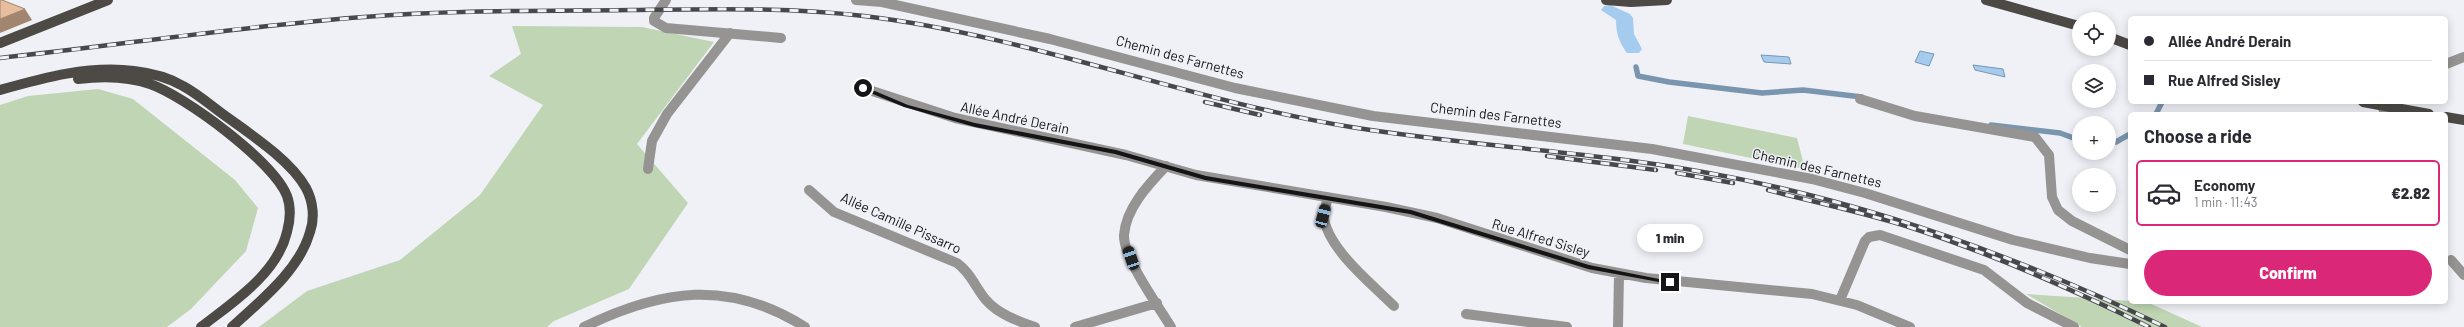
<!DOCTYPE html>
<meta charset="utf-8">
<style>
:root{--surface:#fff;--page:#f7f7f7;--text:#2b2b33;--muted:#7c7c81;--line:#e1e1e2;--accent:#db2777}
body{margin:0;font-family:Barlow,sans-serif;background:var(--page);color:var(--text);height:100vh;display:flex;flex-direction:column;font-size:15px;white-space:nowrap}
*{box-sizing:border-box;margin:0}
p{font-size:13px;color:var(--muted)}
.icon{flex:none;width:22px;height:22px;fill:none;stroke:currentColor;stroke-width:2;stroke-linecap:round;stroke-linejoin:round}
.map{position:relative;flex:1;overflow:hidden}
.sheet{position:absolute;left:2128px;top:112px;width:320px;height:192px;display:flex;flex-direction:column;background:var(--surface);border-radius:6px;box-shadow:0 2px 10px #0003}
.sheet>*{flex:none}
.banner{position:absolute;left:2128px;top:16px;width:320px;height:88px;border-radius:6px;box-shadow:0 2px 10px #0003;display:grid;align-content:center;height:88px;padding:0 16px;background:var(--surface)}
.tools{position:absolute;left:2072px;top:12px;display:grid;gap:8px}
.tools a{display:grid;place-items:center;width:44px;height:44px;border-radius:50%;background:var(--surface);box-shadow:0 2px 10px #0003;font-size:20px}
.end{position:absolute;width:18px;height:18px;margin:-9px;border:5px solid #151517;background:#fff;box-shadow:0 0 0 2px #fff}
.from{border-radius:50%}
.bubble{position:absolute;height:28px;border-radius:14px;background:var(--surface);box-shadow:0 2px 10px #0003;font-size:13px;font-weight:800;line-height:28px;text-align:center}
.car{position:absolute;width:12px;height:24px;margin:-12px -6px;border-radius:5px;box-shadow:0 0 3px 1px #0007;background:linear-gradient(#222 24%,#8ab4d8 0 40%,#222 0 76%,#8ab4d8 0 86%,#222 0)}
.banner b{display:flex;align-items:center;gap:14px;height:38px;font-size:15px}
.banner b+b{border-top:1px solid var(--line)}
.banner i{width:10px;height:10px;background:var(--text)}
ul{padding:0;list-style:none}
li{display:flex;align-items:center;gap:12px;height:66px;margin:0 8px 6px;padding:0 8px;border:2px solid transparent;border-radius:6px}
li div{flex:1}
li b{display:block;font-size:15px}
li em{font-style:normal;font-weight:800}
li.selected{border-color:var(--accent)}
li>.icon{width:36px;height:36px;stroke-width:1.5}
h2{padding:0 16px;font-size:18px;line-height:48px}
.cta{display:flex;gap:8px;margin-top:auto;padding:8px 16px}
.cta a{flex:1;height:46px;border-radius:24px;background:var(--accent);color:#fff;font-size:16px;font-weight:800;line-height:46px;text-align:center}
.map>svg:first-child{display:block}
.green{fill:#bfd5b3}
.water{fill:#a5ccef;stroke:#7a95ae}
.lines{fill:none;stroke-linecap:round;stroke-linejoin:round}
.stream{stroke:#7a95ae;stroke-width:5.5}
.canal{fill:#a5ccef;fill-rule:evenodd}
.minor{stroke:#969492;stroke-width:10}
.major{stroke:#4d4a46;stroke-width:10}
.rail-casing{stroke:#47484b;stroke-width:4.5}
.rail{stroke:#eff1f7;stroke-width:3;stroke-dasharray:9;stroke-linecap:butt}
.shaded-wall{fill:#a2856e}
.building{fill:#e7be9d;stroke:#a2856e}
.route{fill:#151517}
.labels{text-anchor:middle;stroke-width:3;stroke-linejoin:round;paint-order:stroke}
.street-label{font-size:14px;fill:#151517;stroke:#eff1f7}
</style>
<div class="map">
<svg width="2464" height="327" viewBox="0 0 2464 327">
<rect width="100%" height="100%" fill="#eff1f7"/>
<path class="green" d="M 512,26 L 642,27 L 714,42 L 637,144 L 688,203 L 629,289 L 554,321 L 547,327 L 259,327 L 307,291 L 400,260 L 480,195 L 543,105 L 489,76 L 521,54 Z
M 98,89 L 133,99 L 235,180 L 258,208 L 246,251 L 191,309 L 167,327 L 0,327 L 0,105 L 28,96 Z
M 1688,116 L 1797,138 L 1805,169 L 1683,144 Z
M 2026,294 L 2147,302 L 2202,327 L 2082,327 Z"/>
<path class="water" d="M 1920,51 L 1934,54 L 1929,66 L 1915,62 Z
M 1761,55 L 1789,57 L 1791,64 L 1764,62 Z
M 1973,65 L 2003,69 L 2005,77 L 1975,70 Z"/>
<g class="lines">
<path class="stream" d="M 1636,67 L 1638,76 L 1669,82 L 1762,93 L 1803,90 L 1862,97
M 2156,114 L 2162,102
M 1991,125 L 2060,133 L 2079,140
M 2109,142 L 2116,142 L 2130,134"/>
<path class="canal" d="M 1610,5 L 1630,14 L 1633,18 L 1634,34 L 1642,49 L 1639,53 L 1627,53 C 1619,42 1616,33 1616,20 L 1601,10 L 1604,6 Z"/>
<path class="minor" d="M 666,0 L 654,18 L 654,21 L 666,28 L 781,38
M 856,0 L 882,2 L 1050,39 L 1235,88 L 1373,116 L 1652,149 L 1812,179 L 1865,193 L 2013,240 L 2090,258 L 2130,264
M 2446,64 L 2464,57
M 863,88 L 955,118 L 1126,155 L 1196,175 L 1386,207 L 1437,218 L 1592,268 L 1646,278 L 1812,294 L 1857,305 L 1910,327
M 1860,99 L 1915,116 L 2035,137 L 2049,155 L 2052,197 L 2058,210 L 2072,221 L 2130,250
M 2382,105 L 2385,114
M 1166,166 C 1148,185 1126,208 1124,235 C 1123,258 1159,307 1171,327
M 648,169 L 652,141 L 667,114 L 730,33
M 809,190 L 834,212 L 957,263 C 971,273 975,287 986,300 C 998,314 1018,321 1035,327
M 1328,198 C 1326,205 1323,212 1324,219 C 1330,251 1372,284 1394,306
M 2451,260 L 2464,275
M 1840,300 L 1865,241 L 1869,237 L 1880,235 L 1984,270 L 2027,303 L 2074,327
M 1466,314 L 1567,327
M 584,327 C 662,289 729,279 805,327
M 1075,327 L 1157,303
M 1618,327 L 1619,274"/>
<path class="major" d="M 1606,0 L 1631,2 L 1667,0
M 1986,0 L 2079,26
M 2109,37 L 2130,45
M 0,43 L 108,0
M 78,79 C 102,76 127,76 150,84 C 185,96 274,162 287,196 C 291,207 290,221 287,232 C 277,274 233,302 201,327
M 0,90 C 43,78 89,65 134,71 C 151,73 168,77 183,86 C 196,93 208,103 220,112 C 247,132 290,159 306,188 C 313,201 315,218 310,232 C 299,271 260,301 232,327
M 2363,102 L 2429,114
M 2446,117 L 2464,120"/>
<g class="rail-casing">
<path id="rail" d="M 0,58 C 121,45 242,26 364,17 C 453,10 542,11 631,10 C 708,9 787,7 864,16 C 1030,36 1186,100 1351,127 C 1468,146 1587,151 1703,172 C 1865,201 2018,256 2165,327
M 1205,102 L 1260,115
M 1547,156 L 1656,170
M 1677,173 L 1733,183
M 1768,190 C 1814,202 1860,212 1906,226 C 1990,253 2070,288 2149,327"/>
</g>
<use href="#rail" class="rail"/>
</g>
<path class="shaded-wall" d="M 25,9 L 32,20 L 0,33 L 0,19 Z"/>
<path class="building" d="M 0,0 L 2,0 L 25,9 L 0,19 Z"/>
<path class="route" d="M 863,86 L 908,105 L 975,123 L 1116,150 L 1206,176 L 1411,210 L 1589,265 L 1674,282 L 1670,284 L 1588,269 L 1410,214 L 1205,180 L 1115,154 L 975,127 L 904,107 L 861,89 Z"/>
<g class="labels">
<g class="street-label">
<text transform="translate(1180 57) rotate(15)" y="5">Chemin des Farnettes</text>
<text transform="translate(1496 115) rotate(7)" y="5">Chemin des Farnettes</text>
<text transform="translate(1015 118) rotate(12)" y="5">Allée André Derain</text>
<text transform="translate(1817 168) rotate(13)" y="5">Chemin des Farnettes</text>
<text transform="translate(901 223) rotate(24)" y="5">Allée Camille Pissarro</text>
<text transform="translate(1541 238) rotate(17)" y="5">Rue Alfred Sisley</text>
</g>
</g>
</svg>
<div class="tools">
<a><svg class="icon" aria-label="locate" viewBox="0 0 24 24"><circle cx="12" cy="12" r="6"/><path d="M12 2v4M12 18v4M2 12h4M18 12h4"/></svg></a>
<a><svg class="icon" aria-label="layers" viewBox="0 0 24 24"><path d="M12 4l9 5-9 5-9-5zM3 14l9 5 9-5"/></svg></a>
<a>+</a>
<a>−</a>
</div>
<i class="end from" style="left:863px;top:88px"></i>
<i class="end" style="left:1670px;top:282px"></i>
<div class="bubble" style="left:1637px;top:224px;width:66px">1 min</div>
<i class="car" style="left:1323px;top:216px;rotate:15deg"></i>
<i class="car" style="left:1131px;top:258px;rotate:341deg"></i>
<div class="banner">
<b><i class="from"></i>Allée André Derain</b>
<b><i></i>Rue Alfred Sisley</b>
</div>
<section class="sheet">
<h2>Choose a ride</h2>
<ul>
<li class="selected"><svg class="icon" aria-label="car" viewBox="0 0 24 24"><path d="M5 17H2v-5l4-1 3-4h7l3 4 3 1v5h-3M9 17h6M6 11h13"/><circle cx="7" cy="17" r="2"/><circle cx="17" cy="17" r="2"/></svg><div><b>Economy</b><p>1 min · 11:43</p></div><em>€2.82</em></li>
</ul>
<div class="cta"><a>Confirm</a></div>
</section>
</div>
